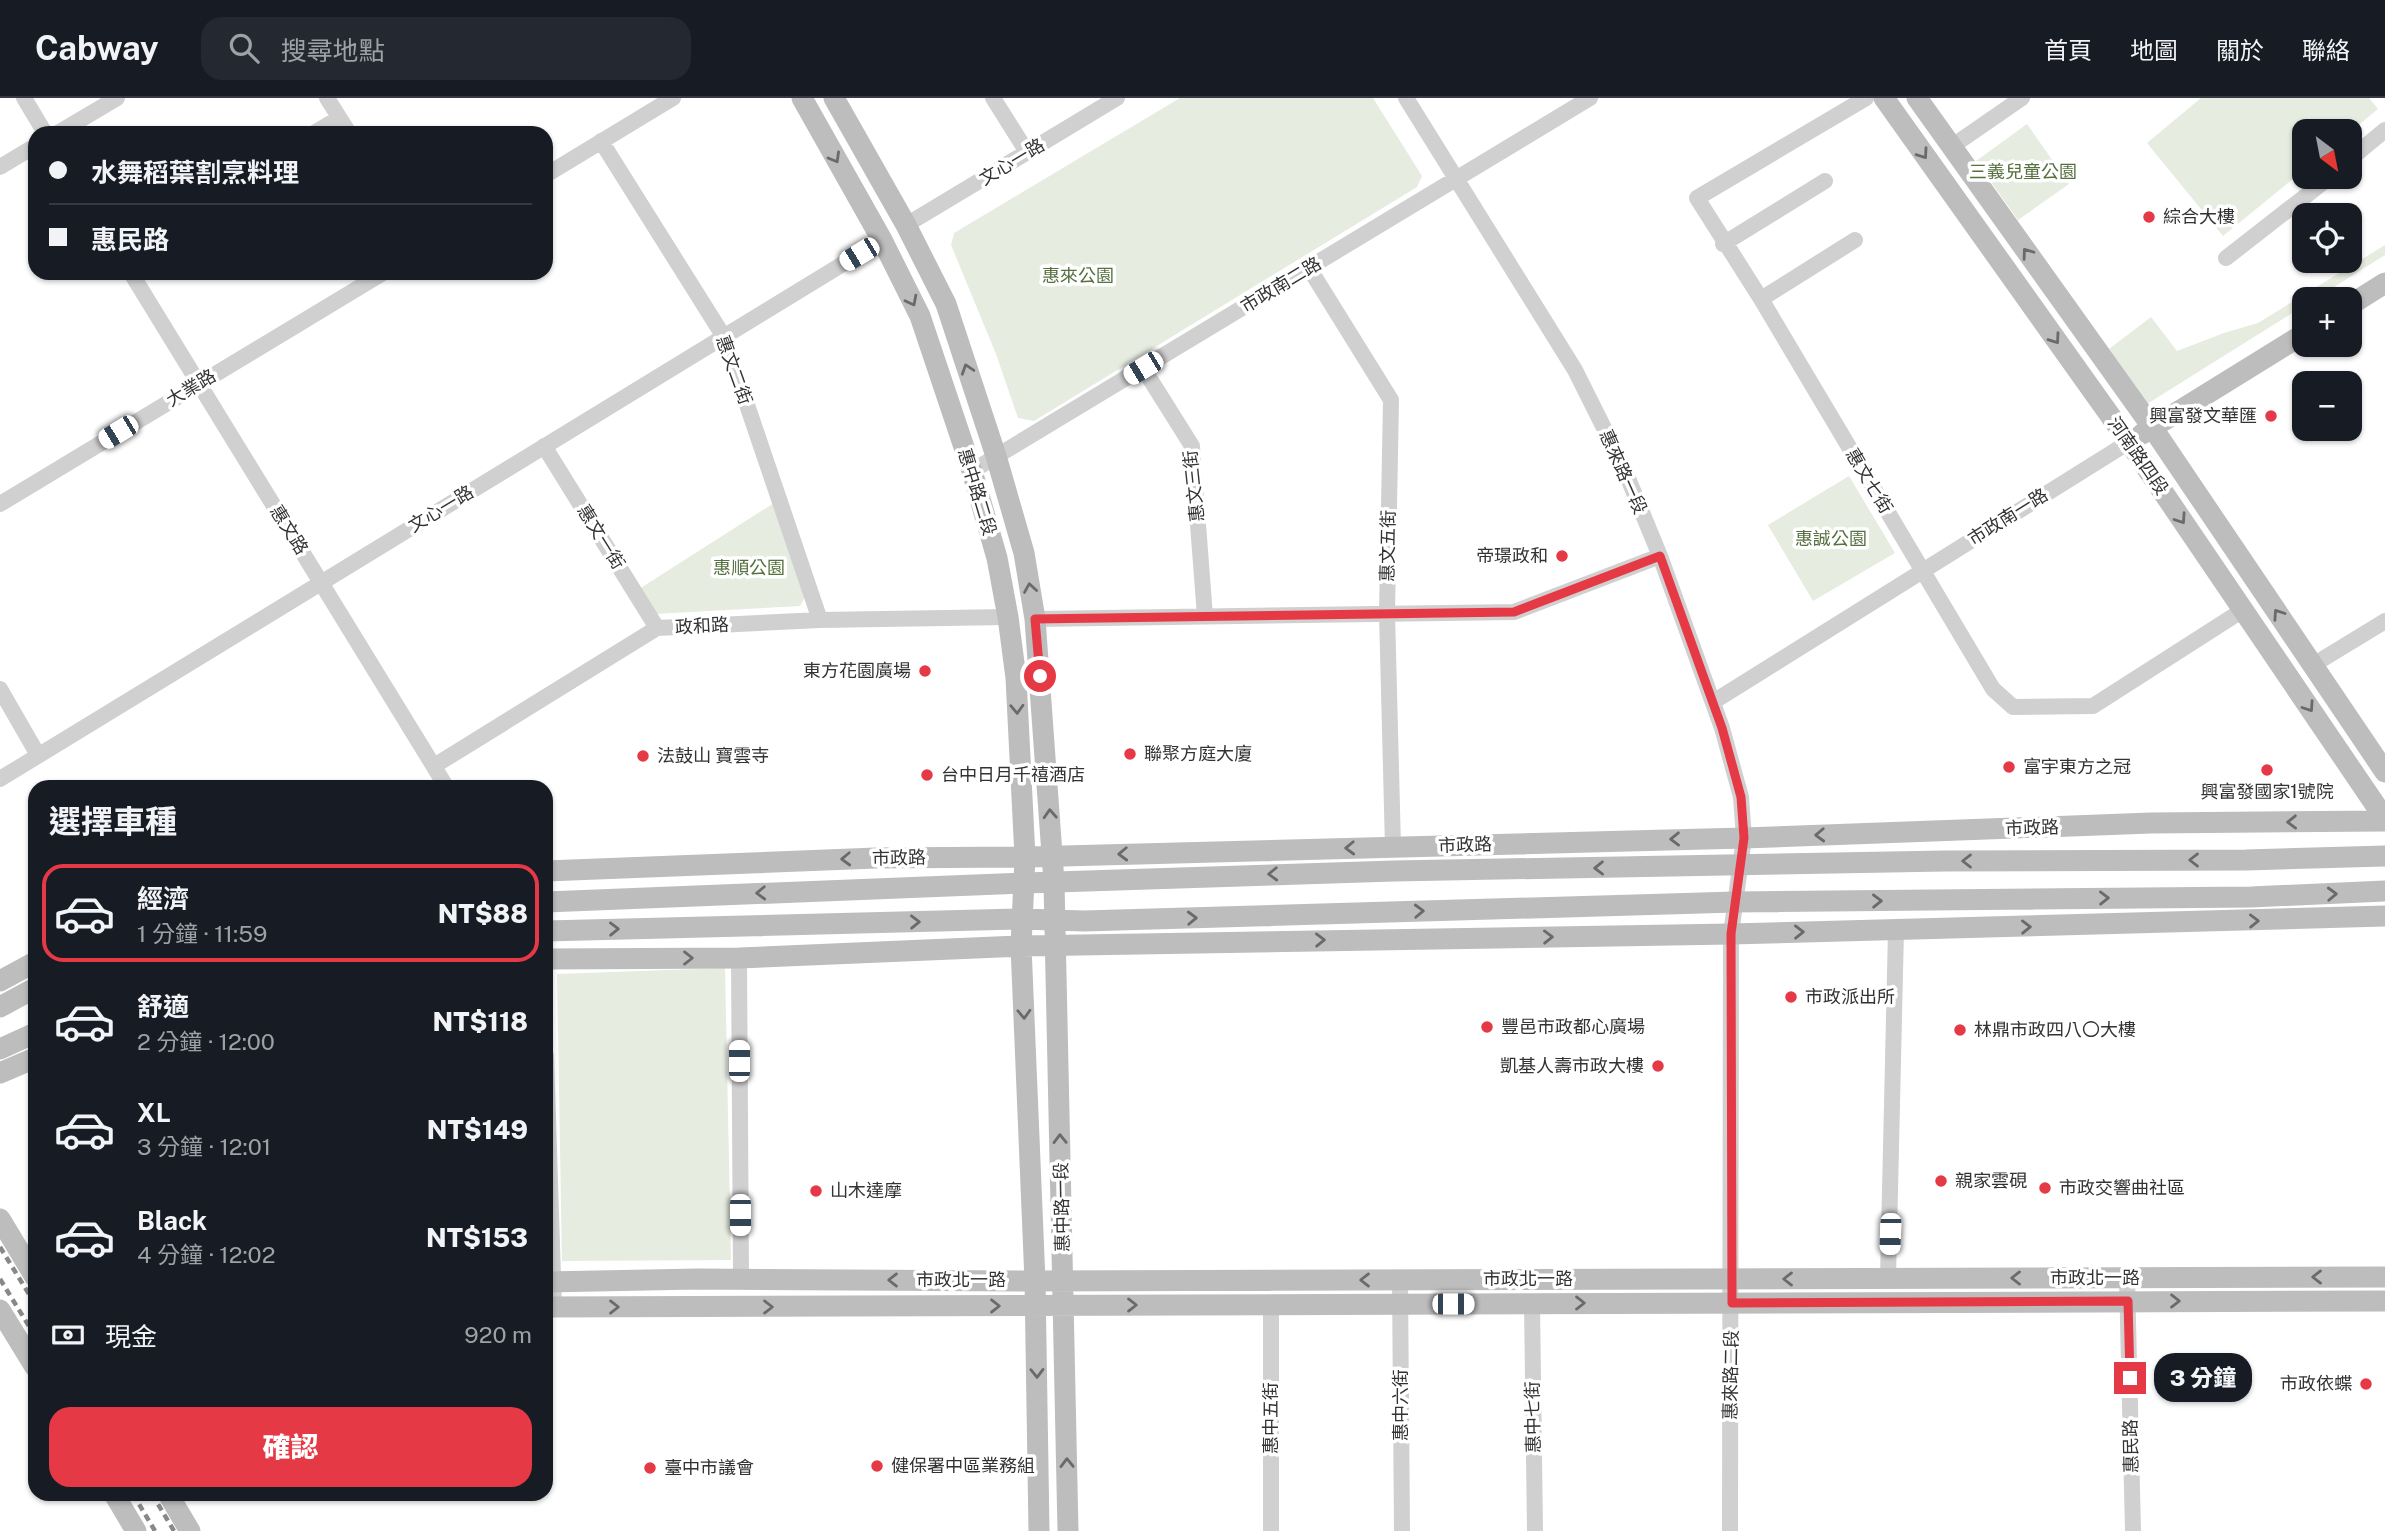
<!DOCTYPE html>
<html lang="zh-TW">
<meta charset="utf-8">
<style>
:root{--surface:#171b24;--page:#242831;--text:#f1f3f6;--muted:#9ea1a6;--line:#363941;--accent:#e63946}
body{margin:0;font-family:"Public Sans","Noto Sans TC",sans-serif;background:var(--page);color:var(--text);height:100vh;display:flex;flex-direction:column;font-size:26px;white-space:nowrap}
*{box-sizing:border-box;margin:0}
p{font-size:23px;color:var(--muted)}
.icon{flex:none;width:38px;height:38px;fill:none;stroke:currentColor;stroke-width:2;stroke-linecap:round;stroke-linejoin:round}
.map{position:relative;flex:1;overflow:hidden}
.details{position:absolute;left:28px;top:682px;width:525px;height:721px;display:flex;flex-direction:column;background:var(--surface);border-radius:21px;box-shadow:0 2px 5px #0004}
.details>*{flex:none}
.top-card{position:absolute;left:28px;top:28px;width:525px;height:154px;border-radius:21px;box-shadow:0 2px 5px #0004;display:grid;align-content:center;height:154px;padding:0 21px;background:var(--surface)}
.needle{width:46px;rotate:148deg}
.tools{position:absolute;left:2292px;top:21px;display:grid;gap:14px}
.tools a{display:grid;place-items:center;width:70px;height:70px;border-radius:14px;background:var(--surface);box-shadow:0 2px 5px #0004;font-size:35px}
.end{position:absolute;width:32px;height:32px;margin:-16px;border:9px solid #e63946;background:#fff;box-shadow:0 0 0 4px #fff}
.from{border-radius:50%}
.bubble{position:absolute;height:49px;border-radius:21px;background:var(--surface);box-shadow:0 2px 5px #0004;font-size:23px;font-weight:800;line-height:49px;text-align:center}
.car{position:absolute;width:21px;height:42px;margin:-21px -10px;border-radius:9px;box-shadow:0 0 5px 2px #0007;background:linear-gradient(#fff 24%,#345 0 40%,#fff 0 76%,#345 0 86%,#fff 0)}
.top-card b{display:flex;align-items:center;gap:24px;height:66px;font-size:26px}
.top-card b+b{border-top:2px solid var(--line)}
.top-card i{width:18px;height:18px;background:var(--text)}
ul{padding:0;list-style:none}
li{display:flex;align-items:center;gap:21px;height:98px;margin:0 14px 10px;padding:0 7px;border:4px solid transparent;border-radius:21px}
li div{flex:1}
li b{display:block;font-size:26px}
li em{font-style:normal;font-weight:800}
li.active{border-color:var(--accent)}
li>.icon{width:63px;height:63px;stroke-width:1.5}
h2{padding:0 21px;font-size:32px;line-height:84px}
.pay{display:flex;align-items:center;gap:18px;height:77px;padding:0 21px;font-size:26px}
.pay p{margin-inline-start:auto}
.cta{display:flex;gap:14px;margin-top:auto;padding:14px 21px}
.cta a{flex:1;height:80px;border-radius:21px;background:var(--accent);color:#fff;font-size:28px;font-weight:800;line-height:80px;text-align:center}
header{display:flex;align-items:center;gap:42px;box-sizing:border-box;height:98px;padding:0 35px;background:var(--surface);border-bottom:2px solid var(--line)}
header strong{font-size:33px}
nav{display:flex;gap:38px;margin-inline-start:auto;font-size:24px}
.search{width:490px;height:63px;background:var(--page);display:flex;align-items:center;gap:18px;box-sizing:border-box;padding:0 24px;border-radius:21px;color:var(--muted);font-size:26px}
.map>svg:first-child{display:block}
.green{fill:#e6ecdf}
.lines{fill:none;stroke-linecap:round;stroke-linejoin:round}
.street{stroke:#d0d0d0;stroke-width:16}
.secondary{stroke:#bdbdbd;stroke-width:21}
.rail{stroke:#888;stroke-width:4.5;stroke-dasharray:7 5;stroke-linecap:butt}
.oneway{stroke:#6a6a6a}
.route{stroke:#e63946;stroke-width:9}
.poi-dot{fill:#e63946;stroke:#fff;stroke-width:2.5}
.labels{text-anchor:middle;stroke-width:7;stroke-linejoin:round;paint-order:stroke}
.street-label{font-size:18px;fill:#333;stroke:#fff}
.park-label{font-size:18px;fill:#56703f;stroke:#fff}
.poi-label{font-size:18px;fill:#333;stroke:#fff;text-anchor:start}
</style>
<header>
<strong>Cabway</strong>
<div class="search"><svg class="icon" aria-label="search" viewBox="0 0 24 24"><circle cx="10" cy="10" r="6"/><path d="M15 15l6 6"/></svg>搜尋地點</div>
<nav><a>首頁</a><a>地圖</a><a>關於</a><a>聯絡</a></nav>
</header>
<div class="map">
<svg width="2385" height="1433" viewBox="0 0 2385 1433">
<rect width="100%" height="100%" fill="#fff"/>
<path class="green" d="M 1180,0 L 1373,0 L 1422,78 L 1417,89 L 1034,323 L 1018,320 L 996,256 L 951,147 L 954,135 Z
M 2201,0 L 2369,0 L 2378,11 L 2350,34 L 2305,33 L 2305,71 L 2223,138 L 2147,45 Z
M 2027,26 L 2069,86 L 2018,122 L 1976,63 Z
M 2385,147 L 2385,157 L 2315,201 L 2305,201 L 2305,207 L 2147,306 L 2109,251 L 2151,219 L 2177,253 L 2224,235 L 2258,225 Z
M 1849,378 L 1895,455 L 1813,503 L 1768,427 Z
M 774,405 L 805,499 L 800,508 L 654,516 L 639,491 Z
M 725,870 L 731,1162 L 562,1163 L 557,876 Z"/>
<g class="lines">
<path class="street" d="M 24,0 L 45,35
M 327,0 L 349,35
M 993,0 L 1027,54
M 1406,0 L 1575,272 L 1623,368 L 1660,458 L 1722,630 L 1741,699 L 1744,740 L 1731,836 L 1730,1433
M 1866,0 L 1697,100 L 1761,201 L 1993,591 L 2013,609 L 2093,608 L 2243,512
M 58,35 L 117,0
M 314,35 L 339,20
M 601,43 L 724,239 L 820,522
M 1951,49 L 2022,0
M 2350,61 L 2385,32
M 0,69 L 35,48
M 546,77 L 673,0
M 906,127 L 1117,0
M 1723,146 L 1825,83
M 2226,160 L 2330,79
M 1309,170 L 1391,302 L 1387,515 L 1393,749
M 131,175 L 447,690
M 1761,201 L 1855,142
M 1143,270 L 1192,348 L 1205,518
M 544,348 L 657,530
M 972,373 L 1590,0
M 0,406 L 383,175
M 1035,521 L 1514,514 L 1660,458
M 2313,567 L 2385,523
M 0,591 L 38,657
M 1713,604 L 2129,344
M 434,668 L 657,530 L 820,522 L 1008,519
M 0,681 L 882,142
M 739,860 L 741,1181
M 546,958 L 554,1209
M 1888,1180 L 1896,832
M 2127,1180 L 2133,1433
M 1400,1182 L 1402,1433
M 1532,1206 L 1535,1433
M 1271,1207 L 1271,1433"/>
<path class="secondary" d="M 802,0 L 882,142 L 920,218 L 972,373 L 997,460 L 1008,519 L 1016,580 L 1025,759 L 1021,848 L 1035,1183 L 1039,1433
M 834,0 L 906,127 L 946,206 L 996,358 L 1024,455 L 1035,521 L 1054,784 L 1068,1433
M 1884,0 L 2129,344 L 2385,721
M 1917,0 L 2152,329 L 2385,674
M 2350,207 L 2385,185
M 2142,336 L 2305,235
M 546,773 L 876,760 L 1025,759 L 1744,740 L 2151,725 L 2385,723
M 546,804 L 1025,785 L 1394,773 L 1945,763 L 2246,762 L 2385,758
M 546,833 L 1022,821 L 1084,823 L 1735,804 L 2251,799 L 2385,793
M 546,861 L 739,860 L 1021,848 L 1731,836 L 2385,818
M 0,883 L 35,864
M 0,909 L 35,890
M 0,951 L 35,935
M 0,975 L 35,960
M 0,1121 L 35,1179
M 546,1184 L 697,1181 L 1035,1183 L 2385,1179
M 546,1209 L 2385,1203
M 0,1212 L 35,1269
M 114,1396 L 136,1433
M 168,1396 L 190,1433"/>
<path class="rail" d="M 0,1149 L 35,1206
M 0,1181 L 35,1238
M 133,1396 L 155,1433
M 152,1396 L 174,1433"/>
</g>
<defs><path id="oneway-chevron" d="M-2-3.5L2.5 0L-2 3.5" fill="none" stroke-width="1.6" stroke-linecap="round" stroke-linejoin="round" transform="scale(1.75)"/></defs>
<g class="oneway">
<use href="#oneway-chevron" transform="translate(1923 56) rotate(55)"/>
<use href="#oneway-chevron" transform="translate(835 60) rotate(60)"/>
<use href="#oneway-chevron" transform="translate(2027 155) rotate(-126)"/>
<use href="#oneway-chevron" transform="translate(912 203) rotate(63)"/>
<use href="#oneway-chevron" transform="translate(2055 241) rotate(55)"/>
<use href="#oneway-chevron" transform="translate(967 271) rotate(-108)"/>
<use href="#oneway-chevron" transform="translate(2181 421) rotate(56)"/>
<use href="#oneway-chevron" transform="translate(1030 490) rotate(-99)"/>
<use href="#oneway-chevron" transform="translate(2278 516) rotate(-124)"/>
<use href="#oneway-chevron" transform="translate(2309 609) rotate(56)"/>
<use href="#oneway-chevron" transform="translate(1017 611) rotate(88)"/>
<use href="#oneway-chevron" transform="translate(1050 716) rotate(-93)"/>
<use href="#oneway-chevron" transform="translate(2292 724) rotate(179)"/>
<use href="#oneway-chevron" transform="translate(1820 737) rotate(178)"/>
<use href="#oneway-chevron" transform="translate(1675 741) rotate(179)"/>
<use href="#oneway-chevron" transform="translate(1350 750) rotate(178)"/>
<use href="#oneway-chevron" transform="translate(1123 756) rotate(178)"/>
<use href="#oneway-chevron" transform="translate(846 761) rotate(178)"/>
<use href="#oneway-chevron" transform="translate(2194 762) rotate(180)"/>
<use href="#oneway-chevron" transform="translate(1967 763) rotate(180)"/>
<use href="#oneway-chevron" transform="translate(1599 770) rotate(179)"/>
<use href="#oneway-chevron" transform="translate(1273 776) rotate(178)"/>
<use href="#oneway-chevron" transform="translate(761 795) rotate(178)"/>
<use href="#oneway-chevron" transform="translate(2332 796) rotate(-2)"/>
<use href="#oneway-chevron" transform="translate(2104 800) rotate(-1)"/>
<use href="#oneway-chevron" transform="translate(1877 803) rotate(-1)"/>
<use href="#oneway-chevron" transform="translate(1419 813) rotate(-2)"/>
<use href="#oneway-chevron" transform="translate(1192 820) rotate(-2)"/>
<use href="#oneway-chevron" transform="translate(2254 823) rotate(-1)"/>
<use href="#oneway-chevron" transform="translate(915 824) rotate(-1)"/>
<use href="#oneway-chevron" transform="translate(2026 829) rotate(-1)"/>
<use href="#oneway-chevron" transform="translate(614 831) rotate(-1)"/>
<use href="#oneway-chevron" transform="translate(1799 834) rotate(-1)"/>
<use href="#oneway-chevron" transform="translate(1548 839) rotate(-1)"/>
<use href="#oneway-chevron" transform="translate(1320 842) rotate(-1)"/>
<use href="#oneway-chevron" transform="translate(688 860)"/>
<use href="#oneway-chevron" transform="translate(1024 916) rotate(88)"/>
<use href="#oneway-chevron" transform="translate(1060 1041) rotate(-91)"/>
<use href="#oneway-chevron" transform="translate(2317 1179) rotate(180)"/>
<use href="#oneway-chevron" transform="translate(2016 1180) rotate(180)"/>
<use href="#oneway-chevron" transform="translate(1788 1181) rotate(180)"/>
<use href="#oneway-chevron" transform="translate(893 1182) rotate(-180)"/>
<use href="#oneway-chevron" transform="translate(1365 1182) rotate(180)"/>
<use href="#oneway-chevron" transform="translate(2175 1203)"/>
<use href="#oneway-chevron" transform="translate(1580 1205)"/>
<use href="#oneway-chevron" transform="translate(1132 1207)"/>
<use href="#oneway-chevron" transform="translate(995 1208)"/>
<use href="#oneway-chevron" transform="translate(614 1209)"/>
<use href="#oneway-chevron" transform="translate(768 1209)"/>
<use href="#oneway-chevron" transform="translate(1037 1275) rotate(89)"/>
<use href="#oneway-chevron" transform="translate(1067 1365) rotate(-91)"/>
</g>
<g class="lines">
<path class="route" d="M 1040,578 L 1035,521 L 1514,514 L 1660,458 L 1722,630 L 1741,699 L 1744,740 L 1731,836 L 1732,1205 L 2128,1203 L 2130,1280"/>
</g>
<g class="poi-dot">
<circle cx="2149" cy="119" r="7"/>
<circle cx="2271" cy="318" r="7"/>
<circle cx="1562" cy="458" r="7"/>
<circle cx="925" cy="573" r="7"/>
<circle cx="1130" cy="656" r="7"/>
<circle cx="643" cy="658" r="7"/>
<circle cx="2009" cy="669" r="7"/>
<circle cx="2267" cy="672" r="7"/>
<circle cx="927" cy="677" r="7"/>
<circle cx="1791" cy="899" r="7"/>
<circle cx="1487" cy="929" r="7"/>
<circle cx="1960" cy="932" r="7"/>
<circle cx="1658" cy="968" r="7"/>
<circle cx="1941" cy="1083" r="7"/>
<circle cx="2045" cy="1090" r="7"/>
<circle cx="816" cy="1093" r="7"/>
<circle cx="2366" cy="1286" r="7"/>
<circle cx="877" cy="1368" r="7"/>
<circle cx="650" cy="1370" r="7"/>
</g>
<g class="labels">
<g class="street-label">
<text transform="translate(1012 64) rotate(-31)" y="6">文心一路</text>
<text transform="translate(1281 187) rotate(-31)" y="6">市政南二路</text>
<text transform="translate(734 272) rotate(70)" y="6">惠文二街</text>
<text transform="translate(191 290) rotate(-31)" y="6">大業路</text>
<text transform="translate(2138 358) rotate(55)" y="6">河南路四段</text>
<text transform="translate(1623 374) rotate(66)" y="6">惠來路一段</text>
<text transform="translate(1869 383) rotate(59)" y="6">惠文七街</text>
<text transform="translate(1194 388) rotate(-96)" y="6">惠文三街</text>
<text transform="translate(977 394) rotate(73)" y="6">惠中路二段</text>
<text transform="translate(441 411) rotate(-31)" y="6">文心一路</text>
<text transform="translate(2008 419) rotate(-32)" y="6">市政南一路</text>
<text transform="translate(289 432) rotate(58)" y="6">惠文路</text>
<text transform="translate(601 439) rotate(58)" y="6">惠文一街</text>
<text transform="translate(1388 448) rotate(-89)" y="6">惠文五街</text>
<text transform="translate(702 528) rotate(-3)" y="6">政和路</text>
<text transform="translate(2032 730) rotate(-2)" y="6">市政路</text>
<text transform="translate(1465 747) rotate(-2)" y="6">市政路</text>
<text transform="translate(899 760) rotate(-1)" y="6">市政路</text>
<text transform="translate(1062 1109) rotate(-91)" y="6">惠中路一段</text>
<text x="2095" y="1186">市政北一路</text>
<text x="1528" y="1187">市政北一路</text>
<text x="961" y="1188">市政北一路</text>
<text transform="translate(1731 1277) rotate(-89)" y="6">惠來路二段</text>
<text transform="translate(1401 1307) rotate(-90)" y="6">惠中六街</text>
<text transform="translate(1533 1319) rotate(-91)" y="6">惠中七街</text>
<text transform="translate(1271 1320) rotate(-90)" y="6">惠中五街</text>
<text transform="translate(2131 1348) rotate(-91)" y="6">惠民路</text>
</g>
<g class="park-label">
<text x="2023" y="80">三義兒童公園</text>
<text x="1078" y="184">惠來公園</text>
<text x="1831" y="447">惠誠公園</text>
<text x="749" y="476">惠順公園</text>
</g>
<g class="poi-label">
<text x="2163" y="125">綜合大樓</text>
<text x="2257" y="324" text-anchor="end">興富發文華匯</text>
<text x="1548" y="464" text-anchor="end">帝璟政和</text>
<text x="911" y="579" text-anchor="end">東方花園廣場</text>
<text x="1144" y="662">聯聚方庭大廈</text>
<text x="657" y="664">法鼓山 寶雲寺</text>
<text x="2023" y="675">富宇東方之冠</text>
<text x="941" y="683">台中日月千禧酒店</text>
<text x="2267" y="700" text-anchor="middle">興富發國家1號院</text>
<text x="1805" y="905">市政派出所</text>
<text x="1501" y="935">豐邑市政都心廣場</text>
<text x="1974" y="938">林鼎市政四八〇大樓</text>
<text x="1644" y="974" text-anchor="end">凱基人壽市政大樓</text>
<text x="1955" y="1089">親家雲硯</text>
<text x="2059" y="1096">市政交響曲社區</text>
<text x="830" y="1099">山木達摩</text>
<text x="2352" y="1292" text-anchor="end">市政依蝶</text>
<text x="891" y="1374">健保署中區業務組</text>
<text x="664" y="1376">臺中市議會</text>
</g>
</g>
</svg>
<div class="tools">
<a><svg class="needle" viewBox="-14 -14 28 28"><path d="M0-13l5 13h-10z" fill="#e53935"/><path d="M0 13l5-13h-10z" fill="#9ea1a6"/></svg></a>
<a><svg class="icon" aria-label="locate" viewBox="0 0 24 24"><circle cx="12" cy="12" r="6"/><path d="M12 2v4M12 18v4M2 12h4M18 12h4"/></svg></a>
<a>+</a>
<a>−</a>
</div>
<i class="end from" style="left:1040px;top:578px"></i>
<i class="end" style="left:2130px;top:1280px"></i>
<div class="bubble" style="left:2154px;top:1255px;width:98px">3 分鐘</div>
<i class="car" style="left:859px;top:156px;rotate:239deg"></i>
<i class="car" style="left:1143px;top:270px;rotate:239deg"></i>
<i class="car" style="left:118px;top:334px;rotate:239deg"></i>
<i class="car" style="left:739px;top:963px;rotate:0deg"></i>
<i class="car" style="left:740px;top:1117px;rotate:180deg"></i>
<i class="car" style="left:1890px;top:1136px;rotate:182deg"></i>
<i class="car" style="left:1453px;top:1206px;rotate:90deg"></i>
<div class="top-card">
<b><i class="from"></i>水舞稻葉割烹料理</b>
<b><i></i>惠民路</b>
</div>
<section class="details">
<h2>選擇車種</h2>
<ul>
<li class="active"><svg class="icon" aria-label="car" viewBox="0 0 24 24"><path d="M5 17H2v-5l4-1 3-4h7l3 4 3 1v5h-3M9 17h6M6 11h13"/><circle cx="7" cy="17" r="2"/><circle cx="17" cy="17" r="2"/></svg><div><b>經濟</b><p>1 分鐘 · 11:59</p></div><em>NT$88</em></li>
<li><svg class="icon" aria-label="car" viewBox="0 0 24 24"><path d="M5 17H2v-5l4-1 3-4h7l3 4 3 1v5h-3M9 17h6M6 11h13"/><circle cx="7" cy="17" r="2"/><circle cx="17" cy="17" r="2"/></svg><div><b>舒適</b><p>2 分鐘 · 12:00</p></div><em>NT$118</em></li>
<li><svg class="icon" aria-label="car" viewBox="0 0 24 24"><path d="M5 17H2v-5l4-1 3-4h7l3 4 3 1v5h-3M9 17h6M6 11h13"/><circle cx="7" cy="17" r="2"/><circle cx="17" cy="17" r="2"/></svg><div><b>XL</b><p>3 分鐘 · 12:01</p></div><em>NT$149</em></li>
<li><svg class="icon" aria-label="car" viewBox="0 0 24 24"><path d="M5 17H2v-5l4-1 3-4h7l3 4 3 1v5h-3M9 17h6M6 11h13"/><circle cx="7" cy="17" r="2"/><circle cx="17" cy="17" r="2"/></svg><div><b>Black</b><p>4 分鐘 · 12:02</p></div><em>NT$153</em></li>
</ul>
<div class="pay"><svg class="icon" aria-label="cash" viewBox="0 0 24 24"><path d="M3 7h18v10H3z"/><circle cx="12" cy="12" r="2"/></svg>現金<p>920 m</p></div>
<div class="cta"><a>確認</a></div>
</section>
</div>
